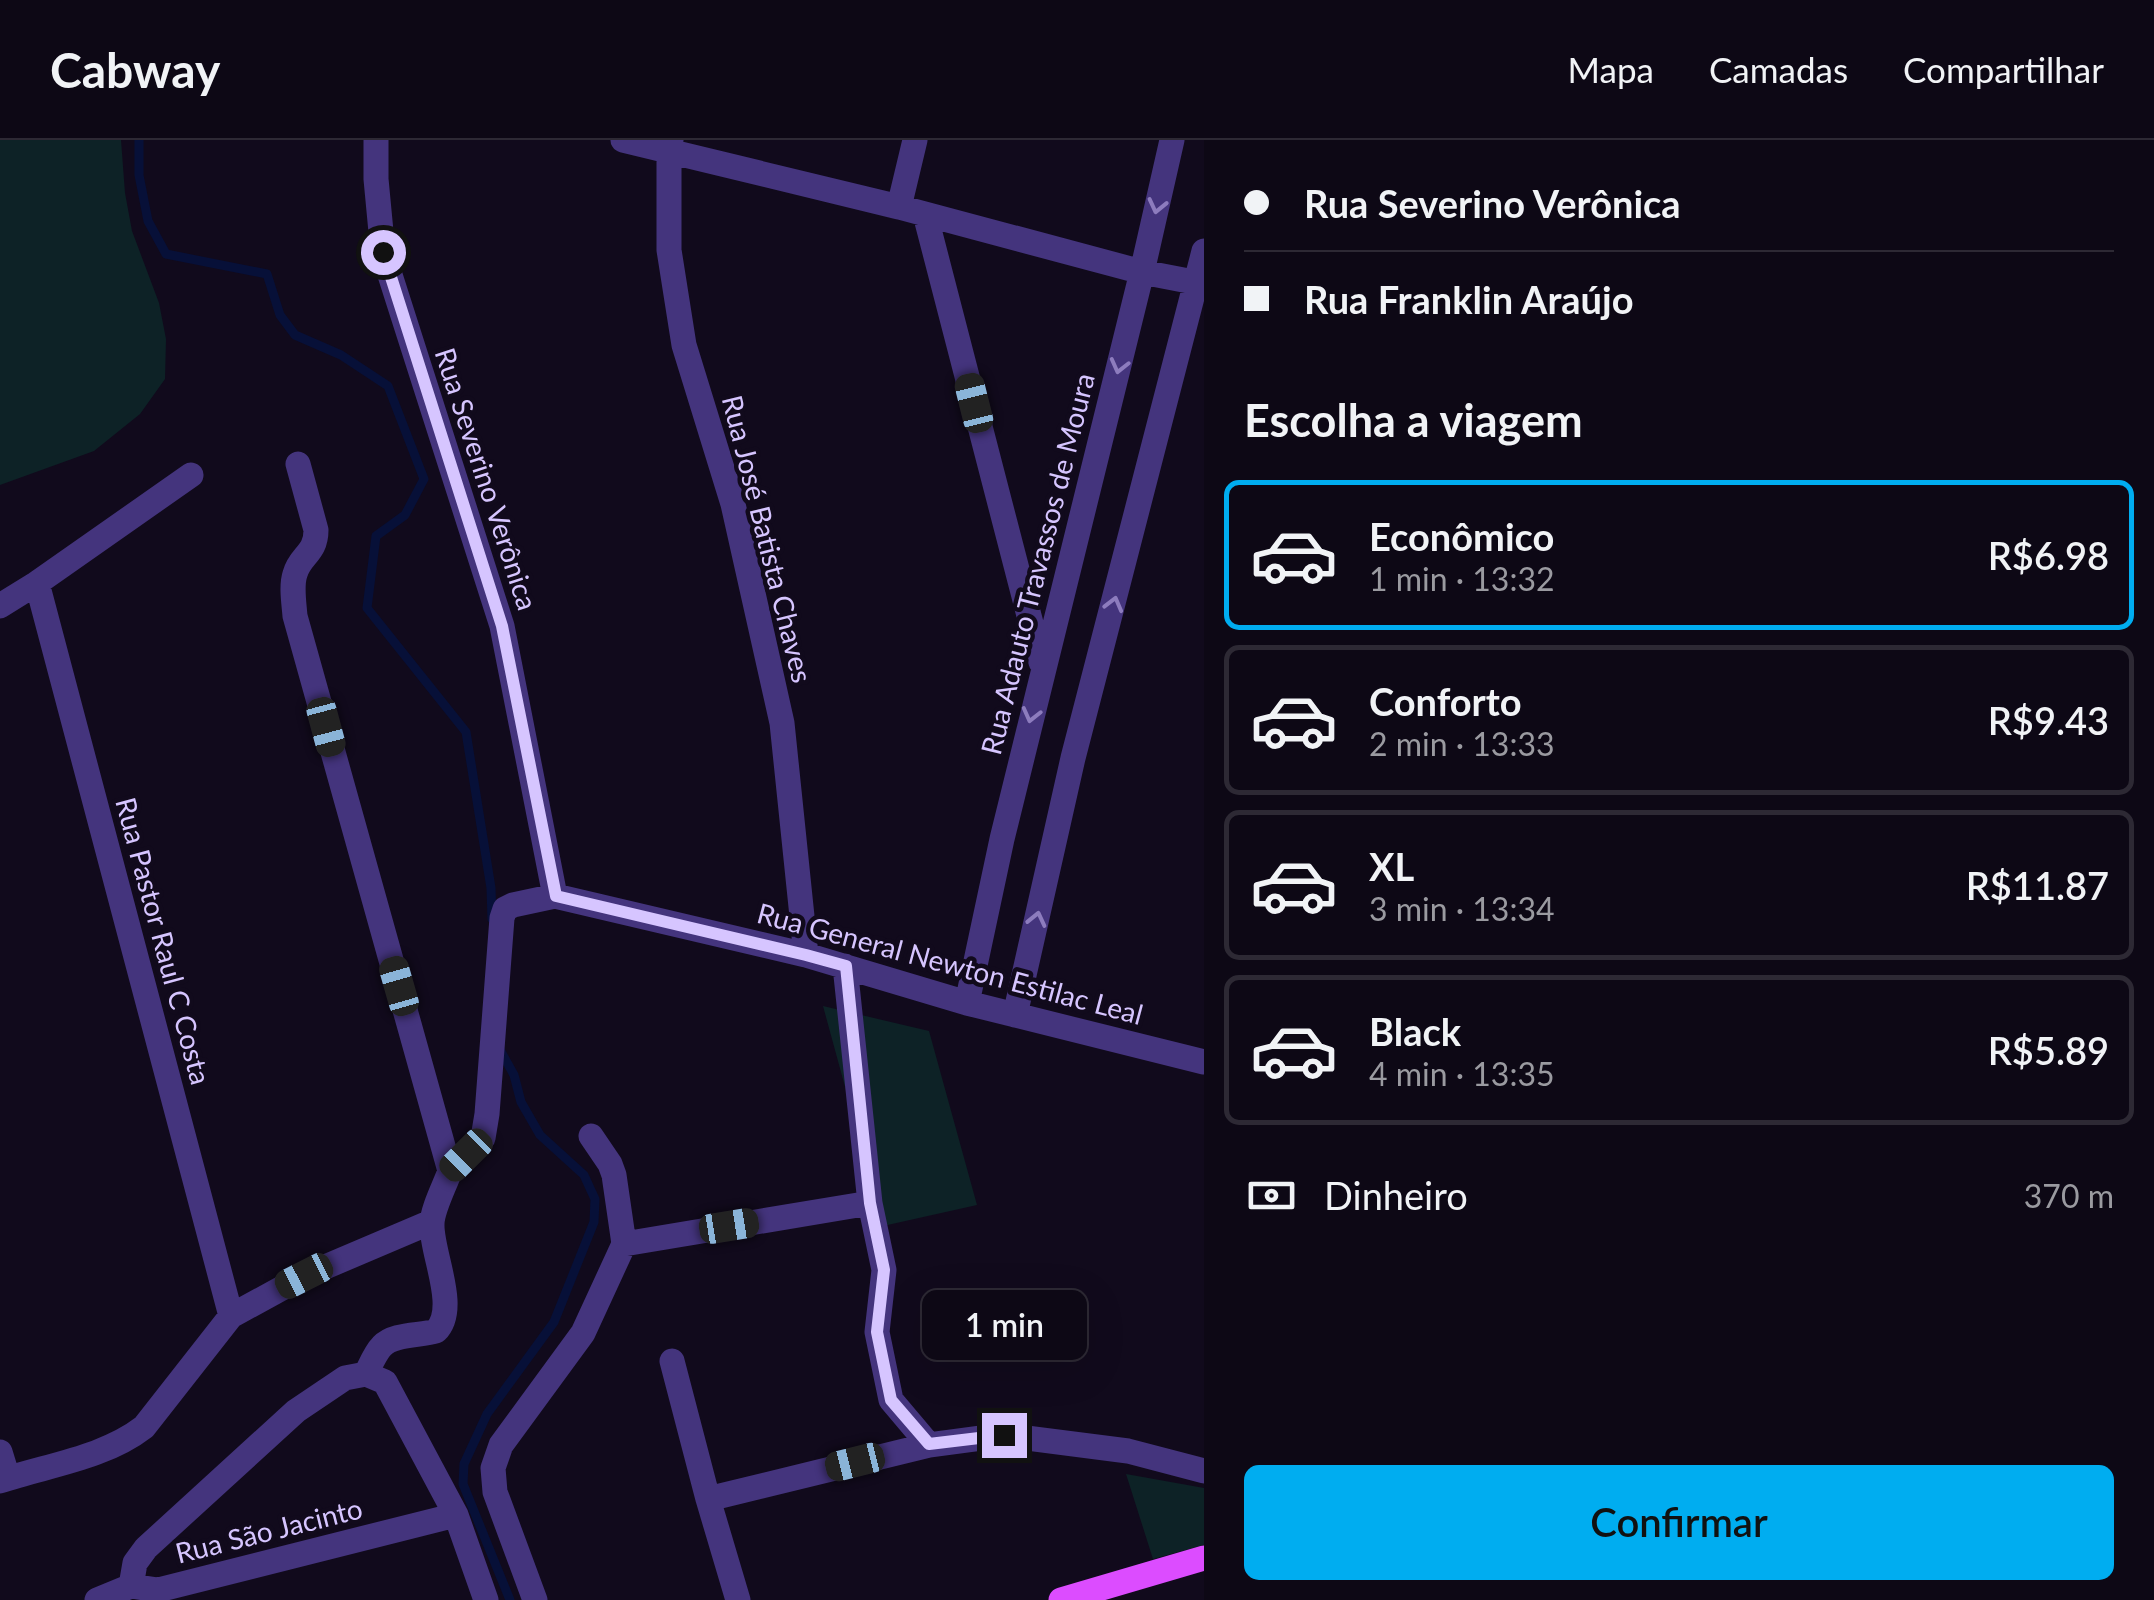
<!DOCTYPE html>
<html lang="pt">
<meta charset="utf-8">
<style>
:root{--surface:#0d0815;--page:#1b1622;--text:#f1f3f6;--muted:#9a9aa0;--line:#2d2934;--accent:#00adf0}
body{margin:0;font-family:Lato,sans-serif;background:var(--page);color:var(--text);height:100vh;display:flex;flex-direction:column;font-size:38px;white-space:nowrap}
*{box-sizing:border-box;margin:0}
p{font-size:32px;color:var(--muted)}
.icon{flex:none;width:55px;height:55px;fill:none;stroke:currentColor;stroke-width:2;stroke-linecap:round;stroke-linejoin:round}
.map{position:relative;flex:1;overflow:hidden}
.side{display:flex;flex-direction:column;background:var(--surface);width:950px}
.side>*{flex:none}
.hud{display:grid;align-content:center;height:220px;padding:0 40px;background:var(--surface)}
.end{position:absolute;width:45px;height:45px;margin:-22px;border:12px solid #d6c5ff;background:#111;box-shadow:0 0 0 5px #111}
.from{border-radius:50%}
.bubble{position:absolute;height:70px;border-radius:15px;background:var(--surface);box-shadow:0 10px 40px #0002,0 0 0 2px var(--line);font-size:32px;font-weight:600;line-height:70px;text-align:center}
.car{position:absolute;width:30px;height:60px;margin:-30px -15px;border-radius:12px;box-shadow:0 0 8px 2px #0007;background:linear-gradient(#222 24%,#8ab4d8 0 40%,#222 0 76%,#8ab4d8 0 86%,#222 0)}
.hud b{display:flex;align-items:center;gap:35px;height:95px;font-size:38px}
.hud b+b{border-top:2px solid var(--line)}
.hud i{width:25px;height:25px;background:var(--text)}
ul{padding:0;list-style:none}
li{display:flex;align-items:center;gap:30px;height:150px;margin:0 20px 15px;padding:0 20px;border:5px solid var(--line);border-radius:15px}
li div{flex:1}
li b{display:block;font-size:38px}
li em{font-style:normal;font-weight:600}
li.active{border-color:var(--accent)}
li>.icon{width:90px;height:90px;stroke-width:1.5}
h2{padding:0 40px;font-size:45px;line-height:120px}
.pay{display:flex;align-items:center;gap:25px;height:110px;padding:0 40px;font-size:38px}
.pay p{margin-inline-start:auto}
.cta{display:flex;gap:20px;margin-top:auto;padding:20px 40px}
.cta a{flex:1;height:115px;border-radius:15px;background:var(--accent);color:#111;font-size:40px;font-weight:600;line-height:115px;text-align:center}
header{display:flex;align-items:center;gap:60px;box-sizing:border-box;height:140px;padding:0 50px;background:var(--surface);border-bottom:2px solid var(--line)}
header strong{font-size:48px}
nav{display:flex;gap:55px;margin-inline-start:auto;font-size:35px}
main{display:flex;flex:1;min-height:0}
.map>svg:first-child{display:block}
.green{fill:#0d2226}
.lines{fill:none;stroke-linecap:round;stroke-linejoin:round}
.stream{stroke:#071038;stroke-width:9}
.minor{stroke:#44347d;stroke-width:25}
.major{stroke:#dc4cff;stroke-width:25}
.oneway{stroke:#8d7cbe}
.route{stroke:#d6c5ff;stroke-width:12}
.labels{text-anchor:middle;stroke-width:9;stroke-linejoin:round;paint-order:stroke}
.street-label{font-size:28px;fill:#d6c5ff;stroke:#110a1c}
</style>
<header>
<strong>Cabway</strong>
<nav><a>Mapa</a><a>Camadas</a><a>Compartilhar</a></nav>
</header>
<main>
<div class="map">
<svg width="1204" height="1460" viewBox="0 0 1204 1460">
<rect width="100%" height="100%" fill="#110a1c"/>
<path class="green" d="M 0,0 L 121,0 L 125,53 L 132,91 L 159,163 L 166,199 L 165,239 L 140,274 L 94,311 L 0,345 Z
M 823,866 L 929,891 L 977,1065 L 883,1086 Z
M 1126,1334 L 1204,1348 L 1204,1405 L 1153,1419 Z"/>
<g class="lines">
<path class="stream" d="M 139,0 L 139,35 L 148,81 L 166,114 L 267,134 L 280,175 L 295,195 L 341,215 L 388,246 L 424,339 L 405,375 L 376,396 L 367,468 L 466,592 L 491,748 L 492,779
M 499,908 L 514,935 L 521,962 L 540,995 L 584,1035 L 595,1059 L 594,1082 L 554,1182 L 487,1274 L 464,1324 L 463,1344 L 510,1460"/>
<path class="minor" d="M 376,0 L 376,39 L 383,113 L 502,486 L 555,756
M 623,0 L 899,67 L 1142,132 L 1204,144
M 671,0 L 669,12 L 669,110 L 684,205 L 733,364 L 782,583 L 806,815
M 899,67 L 915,0
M 925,74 L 1041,522
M 298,324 L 316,390 C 316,414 300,415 295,434 C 291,446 294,463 295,476 L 450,1031 C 445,1045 432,1070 432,1084 C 431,1113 459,1168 436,1191 C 421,1196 394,1193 382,1206 C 375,1213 370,1226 366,1234
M 37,443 L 231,1176
M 0,466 L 37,443 L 191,335
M 845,826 L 870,1063 L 884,1130 L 877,1192 L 891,1260 L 929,1305
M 967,863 L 1002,699 L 1142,132 L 1172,0
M 1015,875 L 1073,618 L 1204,111
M 450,1031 L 483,998 L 487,974 L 502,778 L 505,769 L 513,765 L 555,756 L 806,815 L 967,863 L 1204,922
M 624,1104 L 870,1063
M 672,1221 L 708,1359 L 738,1460
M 366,1234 L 385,1242 L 456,1375 L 486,1460
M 0,1312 L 8,1338
M 0,1341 C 48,1325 104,1318 144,1287 L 231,1176 L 304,1136 L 431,1082
M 708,1359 L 929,1305 L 1004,1295 L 1128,1311 L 1204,1331
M 131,1446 L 135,1423 L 146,1408 L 296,1271 L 345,1238 L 366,1234
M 97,1460 L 131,1446 L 158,1450 L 456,1375
M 535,1460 L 495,1352 L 493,1328 L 501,1305 L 583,1193 L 624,1104 L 614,1035 L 610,1024 L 591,996"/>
<path class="major" d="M 1061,1460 L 1204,1418"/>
</g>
<defs><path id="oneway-chevron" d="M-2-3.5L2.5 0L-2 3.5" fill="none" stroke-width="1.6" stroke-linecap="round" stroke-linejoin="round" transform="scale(2.5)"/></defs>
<g class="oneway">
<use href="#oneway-chevron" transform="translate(1157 66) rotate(103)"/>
<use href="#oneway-chevron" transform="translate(1119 226) rotate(104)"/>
<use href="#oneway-chevron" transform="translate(1114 464) rotate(-75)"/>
<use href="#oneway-chevron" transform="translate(1031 575) rotate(104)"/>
<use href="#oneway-chevron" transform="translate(1037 779) rotate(-77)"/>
</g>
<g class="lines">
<path class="route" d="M 383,112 L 502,486 L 556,756 L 806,815 L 846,826 L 870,1063 L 884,1130 L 877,1192 L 891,1260 L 929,1304 L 1004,1295"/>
</g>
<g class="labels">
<g class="street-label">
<text transform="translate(486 339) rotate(72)" y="10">Rua Severino Verônica</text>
<text transform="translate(767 399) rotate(76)" y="10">Rua José Batista Chaves</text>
<text transform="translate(1038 424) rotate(-76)" y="10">Rua Adauto Travassos de Moura</text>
<text transform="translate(163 801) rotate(75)" y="10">Rua Pastor Raul C Costa</text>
<text transform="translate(950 824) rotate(15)" y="10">Rua General Newton Estilac Leal</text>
<text transform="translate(269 1391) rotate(-14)" y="10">Rua São Jacinto</text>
</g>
</g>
</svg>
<i class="end from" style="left:383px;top:112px"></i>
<i class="end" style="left:1004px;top:1295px"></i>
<div class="bubble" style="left:922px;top:1150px;width:165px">1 min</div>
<i class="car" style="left:974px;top:263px;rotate:346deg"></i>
<i class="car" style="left:326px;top:587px;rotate:165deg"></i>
<i class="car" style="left:399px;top:846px;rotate:344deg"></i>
<i class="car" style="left:466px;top:1015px;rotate:225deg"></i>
<i class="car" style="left:729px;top:1086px;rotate:81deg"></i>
<i class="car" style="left:304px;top:1136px;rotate:243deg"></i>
<i class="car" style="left:855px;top:1322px;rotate:256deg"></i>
</div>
<section class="side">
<div class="hud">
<b><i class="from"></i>Rua Severino Verônica</b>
<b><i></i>Rua Franklin Araújo</b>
</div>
<h2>Escolha a viagem</h2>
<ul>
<li class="active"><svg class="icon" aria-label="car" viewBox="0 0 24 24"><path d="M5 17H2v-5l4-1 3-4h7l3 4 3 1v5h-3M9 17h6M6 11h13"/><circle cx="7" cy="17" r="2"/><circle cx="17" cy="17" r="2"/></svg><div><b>Econômico</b><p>1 min · 13:32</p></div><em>R$6.98</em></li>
<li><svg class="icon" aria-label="car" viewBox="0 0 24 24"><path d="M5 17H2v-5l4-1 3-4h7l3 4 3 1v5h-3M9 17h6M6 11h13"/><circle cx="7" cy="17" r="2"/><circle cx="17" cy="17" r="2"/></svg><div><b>Conforto</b><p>2 min · 13:33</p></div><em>R$9.43</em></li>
<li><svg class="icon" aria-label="car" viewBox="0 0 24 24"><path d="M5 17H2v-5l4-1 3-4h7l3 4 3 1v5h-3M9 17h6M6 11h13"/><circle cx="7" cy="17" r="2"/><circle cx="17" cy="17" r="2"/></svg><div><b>XL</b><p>3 min · 13:34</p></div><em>R$11.87</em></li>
<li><svg class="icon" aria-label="car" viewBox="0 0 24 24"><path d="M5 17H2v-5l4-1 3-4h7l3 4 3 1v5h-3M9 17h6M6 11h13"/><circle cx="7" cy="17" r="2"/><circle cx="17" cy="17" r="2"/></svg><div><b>Black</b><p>4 min · 13:35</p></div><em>R$5.89</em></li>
</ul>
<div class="pay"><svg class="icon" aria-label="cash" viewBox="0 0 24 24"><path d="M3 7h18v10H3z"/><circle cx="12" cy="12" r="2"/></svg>Dinheiro<p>370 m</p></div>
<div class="cta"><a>Confirmar</a></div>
</section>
</main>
